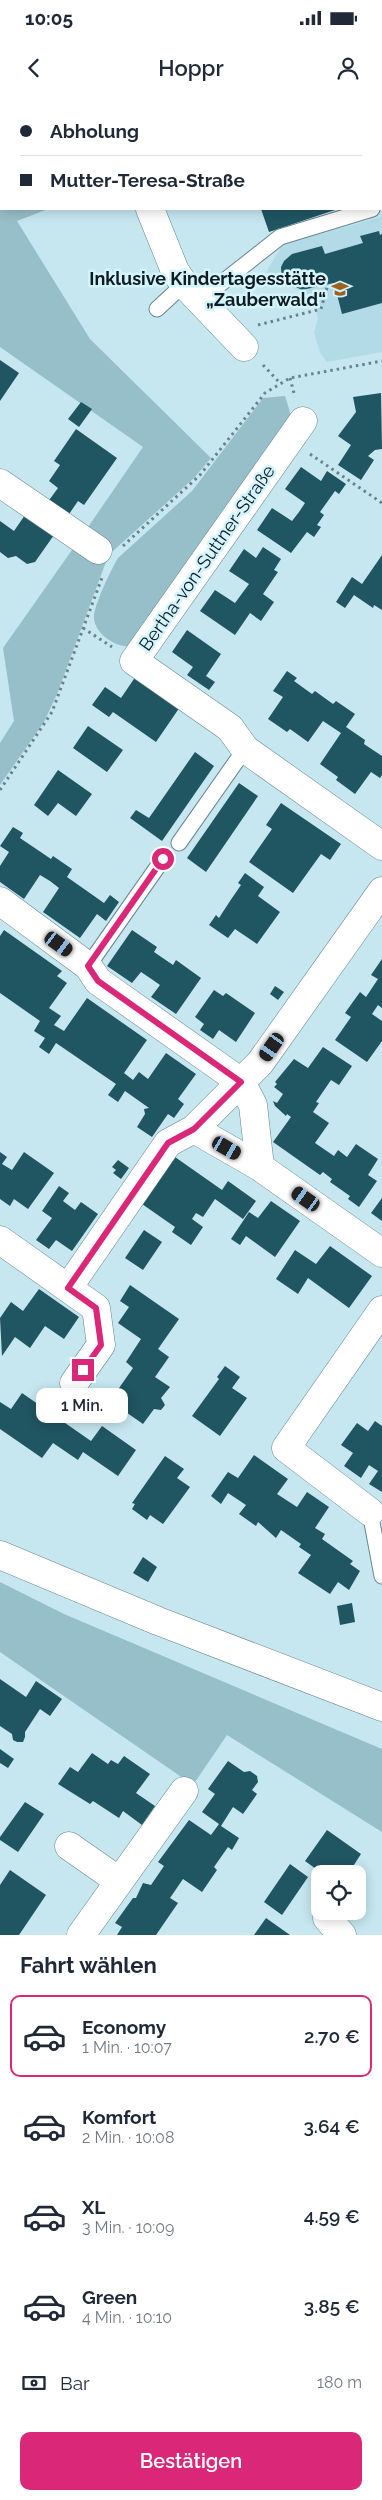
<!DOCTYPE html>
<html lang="de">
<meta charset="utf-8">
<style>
:root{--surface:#fff;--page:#f6f6f7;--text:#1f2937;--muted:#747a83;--line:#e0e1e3;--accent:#db2777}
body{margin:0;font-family:Raleway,sans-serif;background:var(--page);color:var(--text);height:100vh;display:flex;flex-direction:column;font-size:19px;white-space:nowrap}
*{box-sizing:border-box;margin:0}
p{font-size:16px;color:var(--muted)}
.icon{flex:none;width:28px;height:28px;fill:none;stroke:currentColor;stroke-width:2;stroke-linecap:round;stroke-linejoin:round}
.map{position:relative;height:1835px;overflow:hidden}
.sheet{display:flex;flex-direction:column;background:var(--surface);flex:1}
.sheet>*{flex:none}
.guide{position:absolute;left:0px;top:0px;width:382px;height:110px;box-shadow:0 2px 12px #0003;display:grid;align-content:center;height:110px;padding:0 20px;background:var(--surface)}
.controls{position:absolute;left:311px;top:1765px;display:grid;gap:10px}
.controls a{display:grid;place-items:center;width:55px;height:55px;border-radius:10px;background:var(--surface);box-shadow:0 2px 12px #0003;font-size:25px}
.end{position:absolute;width:22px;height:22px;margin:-11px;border:6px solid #db2777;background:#fff;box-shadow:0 0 0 2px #fff}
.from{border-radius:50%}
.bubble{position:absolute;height:35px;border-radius:10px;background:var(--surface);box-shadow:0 2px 12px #0003;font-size:16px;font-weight:600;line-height:35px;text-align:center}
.car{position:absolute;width:15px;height:30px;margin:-15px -8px;border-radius:6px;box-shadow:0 0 4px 1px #0007;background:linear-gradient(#222 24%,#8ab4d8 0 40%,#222 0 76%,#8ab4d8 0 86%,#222 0)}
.guide b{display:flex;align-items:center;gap:18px;height:48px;font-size:19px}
.guide b+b{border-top:1px solid var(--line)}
.guide i{width:12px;height:12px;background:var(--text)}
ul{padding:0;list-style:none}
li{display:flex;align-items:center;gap:15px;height:82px;margin:0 10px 8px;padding:0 10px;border:2px solid transparent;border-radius:10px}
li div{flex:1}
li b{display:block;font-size:19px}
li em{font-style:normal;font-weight:600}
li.current{border-color:var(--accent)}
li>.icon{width:45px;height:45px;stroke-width:1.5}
h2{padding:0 20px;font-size:22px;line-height:60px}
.pay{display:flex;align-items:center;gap:12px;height:55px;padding:0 20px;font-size:19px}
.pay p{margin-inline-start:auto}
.action{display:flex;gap:10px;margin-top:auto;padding:10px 20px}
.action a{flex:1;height:58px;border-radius:10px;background:var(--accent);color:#fff;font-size:20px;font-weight:600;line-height:58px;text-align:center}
.status{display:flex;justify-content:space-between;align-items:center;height:35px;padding:0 25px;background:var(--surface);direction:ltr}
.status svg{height:14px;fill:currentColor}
header{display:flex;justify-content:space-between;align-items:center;height:65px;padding:0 20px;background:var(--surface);font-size:22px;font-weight:600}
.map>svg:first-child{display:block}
.built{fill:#b2dbe7}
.green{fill:#97bfc9}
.building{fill:#205562}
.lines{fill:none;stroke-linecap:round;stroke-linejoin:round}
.lane-casing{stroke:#68868f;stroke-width:17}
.street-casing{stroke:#68868f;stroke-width:29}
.secondary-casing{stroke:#68868f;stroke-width:29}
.path{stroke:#6b8288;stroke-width:3;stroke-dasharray:2.5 4;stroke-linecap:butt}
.lane{stroke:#fff;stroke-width:15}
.street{stroke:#fff;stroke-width:28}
.secondary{stroke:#fff;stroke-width:28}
.route{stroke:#db2777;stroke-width:6}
.labels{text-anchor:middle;stroke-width:5;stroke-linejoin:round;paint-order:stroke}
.poi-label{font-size:18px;font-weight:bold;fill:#0f1b1e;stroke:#d3f4fd;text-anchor:end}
.street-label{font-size:18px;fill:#0f1b1e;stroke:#d3f4fd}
</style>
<div class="status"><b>10:05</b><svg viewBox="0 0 49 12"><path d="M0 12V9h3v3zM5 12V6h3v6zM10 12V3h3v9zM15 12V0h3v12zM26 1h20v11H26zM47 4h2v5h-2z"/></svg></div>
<header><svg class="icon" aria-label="back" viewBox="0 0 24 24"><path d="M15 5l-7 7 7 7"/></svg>Hoppr<svg class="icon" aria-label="person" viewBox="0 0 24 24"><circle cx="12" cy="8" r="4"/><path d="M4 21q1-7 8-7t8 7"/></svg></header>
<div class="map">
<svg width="382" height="1835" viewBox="0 0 382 1835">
<rect width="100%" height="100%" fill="#c6e7f0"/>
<path class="built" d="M 382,117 L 382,252 L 327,262 L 320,252 L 314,233 L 318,218 L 314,204 L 302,191 L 278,183 L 263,188 L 268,169 L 283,144 Z"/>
<path class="green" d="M 0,0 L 91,0 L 1,1 L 1,109 L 48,109 L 17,121 L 90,239 L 211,358 L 194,378 L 113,451 L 84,433 L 143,347 L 0,247 Z
M 285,296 L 293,322 L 135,546 C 125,547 118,546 109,540 C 101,535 93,526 94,515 C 96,501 111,470 118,458 L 192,391 L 263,298 Z
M 79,440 L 107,459 L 57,594 L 44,622 L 0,685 L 0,643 L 14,621 L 3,548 Z
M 0,1482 L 64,1514 L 382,1649 L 382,1732 L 227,1635 L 193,1685 L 0,1552 Z"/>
<path class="building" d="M 261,109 L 338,109 L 269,132 Z
M 379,131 L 380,135 L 382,134 L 382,203 L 342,214 L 334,183 L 302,190 L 292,185 L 288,179 L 282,183 L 281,167 L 284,161 L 292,154 L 322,146 L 325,154 L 363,143 L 360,136 Z
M 0,260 L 19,273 L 0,301 Z
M 381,293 L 382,349 L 375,350 L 368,356 L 374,360 L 361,380 L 338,365 L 351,345 L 338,336 L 356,312 L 353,297 Z
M 81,302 L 92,309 L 79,327 L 68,319 Z
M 76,329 L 117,358 L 84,405 L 78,401 L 67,417 L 47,403 L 58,388 L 49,381 L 60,365 L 54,361 Z
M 301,367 L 321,381 L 327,371 L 346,384 L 339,394 L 335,391 L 320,412 L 324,415 L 317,425 L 321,427 L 314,437 L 307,432 L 291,453 L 257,430 L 272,408 L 292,421 L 299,412 L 305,403 L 285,389 Z
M 25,415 L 54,435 L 35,462 L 27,464 L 16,456 L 8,458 L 0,452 L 0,421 L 14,431 Z
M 263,447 L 281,459 L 274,470 L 278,472 L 263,494 L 274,502 L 261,521 L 250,513 L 235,535 L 200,511 L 215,490 L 235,503 L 249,484 L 229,471 L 244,449 L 256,458 Z
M 382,455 L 382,510 L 374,505 L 373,508 L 354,495 L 345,508 L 336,502 L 352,477 L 362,484 Z
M 187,530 L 221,554 L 206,576 L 215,582 L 209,590 L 187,575 L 193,567 L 172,552 Z
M 287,571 L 297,578 L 294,581 L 312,594 L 315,591 L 333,604 L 336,601 L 355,614 L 346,627 L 365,640 L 364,644 L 382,656 L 382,675 L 380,678 L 371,672 L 355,694 L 336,680 L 338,677 L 320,664 L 341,633 L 323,621 L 308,642 L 290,629 L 287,632 L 268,619 L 283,597 L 273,591 Z
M 138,573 L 182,604 L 156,642 L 113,612 L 109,617 L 92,605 L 105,587 L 121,598 Z
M 88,626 L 123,650 L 107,672 L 73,648 Z
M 195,652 L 214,666 L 162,741 L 130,718 L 136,710 L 149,718 Z
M 58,670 L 92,694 L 76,716 L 58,703 L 48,716 L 34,705 Z
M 239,683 L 258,696 L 206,772 L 187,758 Z
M 281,703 L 341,744 L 330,760 L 321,754 L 293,793 L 249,762 L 272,729 L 266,725 Z
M 13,727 L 23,733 L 20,738 L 51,759 L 53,756 L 72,769 L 67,777 L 104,803 L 110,795 L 119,802 L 106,821 L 97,814 L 80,838 L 43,812 L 59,788 L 50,781 L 40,775 L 24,799 L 0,782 L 0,766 L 9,752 L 0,746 Z
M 245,773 L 264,787 L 258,796 L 280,812 L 257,844 L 235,829 L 228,838 L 209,825 L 216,815 L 219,818 L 230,801 L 241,785 L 238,783 Z
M 4,830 L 62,871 L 57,876 L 67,883 L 49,908 L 61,916 L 54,925 L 64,931 L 87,898 L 147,940 L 124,973 L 133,980 L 139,972 L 148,979 L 166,953 L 196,974 L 178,999 L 184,1004 L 174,1018 L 168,1014 L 152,1037 L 137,1027 L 145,1014 L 144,1009 L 149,1008 L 125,991 L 118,1002 L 108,995 L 116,984 L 56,943 L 49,954 L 39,947 L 45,938 L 34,931 L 40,921 L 0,893 L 0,836 Z
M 132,830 L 157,847 L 154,852 L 173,865 L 176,860 L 201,878 L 176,914 L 151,897 L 160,885 L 150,878 L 141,872 L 132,883 L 107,866 Z
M 382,859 L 382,908 L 378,905 L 372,914 L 382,921 L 382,941 L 367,962 L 335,940 L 351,917 L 345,913 L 360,892 L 366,897 L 378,879 L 371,875 Z
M 275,886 L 284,892 L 278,900 L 270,894 Z
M 214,890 L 223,896 L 226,893 L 255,913 L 236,942 L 219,930 L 213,939 L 200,930 L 204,924 L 195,917 Z
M 323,947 L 352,966 L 339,985 L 331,980 L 316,1002 L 319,1003 L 313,1012 L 329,1023 L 315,1043 L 334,1056 L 338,1050 L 347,1057 L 356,1044 L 378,1059 L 368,1075 L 377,1081 L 359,1107 L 348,1099 L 350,1096 L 330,1082 L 332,1079 L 323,1072 L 320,1075 L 273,1042 L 291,1017 L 287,1014 L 286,1016 L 275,1006 L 273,1001 L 277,1003 L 283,994 L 274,987 L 277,984 L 275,982 L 294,959 L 308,968 Z
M 0,1052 L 7,1057 L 2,1064 L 12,1070 L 24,1052 L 54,1073 L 28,1109 L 14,1099 L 10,1106 L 0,1099 Z
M 175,1057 L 222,1090 L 228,1081 L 256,1101 L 243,1119 L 215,1099 L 203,1117 L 196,1113 L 192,1119 L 203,1127 L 191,1145 L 172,1132 L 175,1127 L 142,1104 Z
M 118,1060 L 129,1068 L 121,1079 L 113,1073 L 116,1070 L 112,1067 Z
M 59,1086 L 69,1093 L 63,1101 L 75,1110 L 81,1102 L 98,1114 L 72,1151 L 56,1140 L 49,1149 L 36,1140 L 52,1118 L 42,1111 Z
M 382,1098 L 382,1121 L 371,1113 Z
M 271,1101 L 300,1121 L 275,1157 L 246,1136 L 240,1145 L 231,1139 L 249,1112 L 258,1118 Z
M 144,1130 L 162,1142 L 143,1170 L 125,1158 Z
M 330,1146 L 372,1176 L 349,1208 L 308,1178 L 298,1194 L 276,1179 L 295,1150 L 316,1164 Z
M 130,1185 L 179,1219 L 158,1249 L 169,1257 L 155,1277 L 170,1287 L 161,1298 L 165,1305 L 161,1310 L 154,1309 L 143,1324 L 110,1301 L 133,1268 L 126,1262 L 141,1239 L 118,1223 L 129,1207 L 120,1201 Z
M 39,1189 L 79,1217 L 64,1239 L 45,1226 L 30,1248 L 15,1237 L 2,1256 L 0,1218 L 11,1202 L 23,1211 Z
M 225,1266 L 240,1277 L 232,1288 L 247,1298 L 220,1336 L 192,1316 L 219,1279 L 217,1277 Z
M 22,1293 L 91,1341 L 102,1326 L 136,1350 L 118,1376 L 83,1352 L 78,1360 L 53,1343 L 42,1358 L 0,1329 L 0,1302 L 11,1309 Z
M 375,1321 L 382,1326 L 382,1392 L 369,1384 L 378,1371 L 369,1365 L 361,1378 L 344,1366 L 353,1353 L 341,1345 L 357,1323 L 368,1331 Z
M 254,1355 L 288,1379 L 277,1394 L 297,1407 L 307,1392 L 329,1407 L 315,1428 L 325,1434 L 322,1439 L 353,1461 L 350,1464 L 360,1471 L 349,1490 L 338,1482 L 330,1494 L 298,1473 L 311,1455 L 299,1447 L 301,1444 L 281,1430 L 276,1438 L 258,1422 L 256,1426 L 239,1414 L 246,1405 L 228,1393 L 221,1404 L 211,1396 L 228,1372 L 238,1378 Z
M 165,1356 L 184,1369 L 177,1378 L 190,1387 L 163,1424 L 150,1415 L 147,1420 L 132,1409 L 135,1404 L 132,1403 Z
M 143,1457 L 157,1467 L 148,1482 L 133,1473 Z
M 352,1503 L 355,1522 L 340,1525 L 337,1506 Z
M 0,1579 L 26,1597 L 36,1581 L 62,1599 L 50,1616 L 40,1609 L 25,1632 L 25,1637 L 23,1642 L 17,1642 L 13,1640 L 12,1634 L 0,1626 Z
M 0,1649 L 14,1659 L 8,1668 L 0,1663 Z
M 92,1653 L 108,1664 L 111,1660 L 118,1664 L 124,1656 L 150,1674 L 136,1693 L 155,1706 L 142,1725 L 123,1711 L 119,1718 L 93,1701 L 90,1704 L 58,1684 L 70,1667 L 78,1672 Z
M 228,1661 L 244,1672 L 250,1671 L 257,1676 L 258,1682 L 252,1690 L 257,1694 L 243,1714 L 233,1707 L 221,1726 L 239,1738 L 232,1750 L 228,1747 L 214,1767 L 217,1770 L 202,1792 L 183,1779 L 170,1798 L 178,1803 L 156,1835 L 117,1835 L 122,1827 L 115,1823 L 133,1798 L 136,1798 L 143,1783 L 151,1785 L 164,1766 L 158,1762 L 189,1720 L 211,1735 L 219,1724 L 202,1712 L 215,1694 L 208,1689 Z
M 25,1702 L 44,1714 L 18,1752 L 0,1740 L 0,1737 Z
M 327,1730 L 361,1754 L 348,1774 L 323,1774 L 305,1761 Z
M 290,1764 L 308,1777 L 282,1815 L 264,1802 Z
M 10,1770 L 46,1795 L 19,1835 L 0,1835 L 0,1785 Z
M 266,1818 L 290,1835 L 254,1835 Z"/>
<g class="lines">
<g class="lane-casing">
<path id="lane" d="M 200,200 L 280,137 L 372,109
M 157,209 L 184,184
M 179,743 L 245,649
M 88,866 L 163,759
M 370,1412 L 382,1476"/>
</g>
<g class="street-casing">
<path id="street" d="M 111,0 L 111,1
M 150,109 L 175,171 L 184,184 L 244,247
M 303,321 L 134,561 L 230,628 L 245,649 L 382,746
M 0,383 L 98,450
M 0,801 L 88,866 L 98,881 L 241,982 L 253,1005 L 260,1067 L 194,1029 L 260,963 L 382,791
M 260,1067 L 382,1153
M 0,1140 L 96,1208 L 101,1245 L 74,1283
M 68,1188 L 168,1043 L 194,1029
M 370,1412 L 286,1348 L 382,1210
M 69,1746 L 119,1781
M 327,1818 L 342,1835
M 81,1835 L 184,1691"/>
</g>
<g class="secondary-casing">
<path id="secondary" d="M 0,1455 L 158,1521 L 382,1607"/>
</g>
<path class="path" d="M 258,225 L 321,209 L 328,184
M 263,265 L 280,283
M 290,278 L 295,297
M 310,354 L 382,403
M 123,446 L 200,375 L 265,293 L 290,278 L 382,261
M 83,528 L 112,547
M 0,690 L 52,612 L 103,475"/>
<use href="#lane" class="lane"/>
<use href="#street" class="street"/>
<use href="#secondary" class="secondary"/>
</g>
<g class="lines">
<path class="route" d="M 83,1270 L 101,1245 L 96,1208 L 68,1188 L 168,1043 L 194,1029 L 241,982 L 98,881 L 88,866 L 163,759"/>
</g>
<defs>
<g id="school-bare" transform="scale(1.35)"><path d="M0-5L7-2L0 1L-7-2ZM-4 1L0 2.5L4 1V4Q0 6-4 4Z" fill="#9c6320" stroke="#d3f4fd" stroke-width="2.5" paint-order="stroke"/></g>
</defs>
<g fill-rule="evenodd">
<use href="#school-bare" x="340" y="189"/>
</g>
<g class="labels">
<g class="poi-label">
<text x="326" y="185">Inklusive Kindertagesstätte<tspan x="326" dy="21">„Zauberwald“</tspan></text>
</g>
<g class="street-label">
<text transform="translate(207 458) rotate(-55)" y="6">Bertha-von-Suttner-Straße</text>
</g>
</g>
</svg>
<div class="controls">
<a><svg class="icon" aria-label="locate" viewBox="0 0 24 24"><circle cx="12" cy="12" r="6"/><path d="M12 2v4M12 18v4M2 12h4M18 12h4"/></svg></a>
</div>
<i class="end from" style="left:163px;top:759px"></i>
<i class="end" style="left:83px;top:1270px"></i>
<div class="bubble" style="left:36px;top:1288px;width:92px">1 Min.</div>
<i class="car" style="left:59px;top:844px;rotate:126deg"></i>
<i class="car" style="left:272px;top:947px;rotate:215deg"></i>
<i class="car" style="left:227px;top:1048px;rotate:120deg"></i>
<i class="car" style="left:306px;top:1099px;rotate:305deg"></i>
<div class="guide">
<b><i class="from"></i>Abholung</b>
<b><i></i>Mutter-Teresa-Straße</b>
</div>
</div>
<section class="sheet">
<h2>Fahrt wählen</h2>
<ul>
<li class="current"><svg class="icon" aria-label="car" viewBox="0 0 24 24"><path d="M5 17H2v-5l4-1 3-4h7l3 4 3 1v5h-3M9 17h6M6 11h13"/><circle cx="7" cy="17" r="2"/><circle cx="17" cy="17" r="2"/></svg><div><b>Economy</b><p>1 Min. · 10:07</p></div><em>2.70 €</em></li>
<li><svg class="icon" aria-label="car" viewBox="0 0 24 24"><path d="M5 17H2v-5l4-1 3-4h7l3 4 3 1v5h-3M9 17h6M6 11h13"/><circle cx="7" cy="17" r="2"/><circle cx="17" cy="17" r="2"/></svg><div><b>Komfort</b><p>2 Min. · 10:08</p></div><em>3.64 €</em></li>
<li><svg class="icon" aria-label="car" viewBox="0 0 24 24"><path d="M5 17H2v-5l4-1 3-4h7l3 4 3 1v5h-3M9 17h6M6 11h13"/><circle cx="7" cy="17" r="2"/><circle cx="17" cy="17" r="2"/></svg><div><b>XL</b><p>3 Min. · 10:09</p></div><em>4.59 €</em></li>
<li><svg class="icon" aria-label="car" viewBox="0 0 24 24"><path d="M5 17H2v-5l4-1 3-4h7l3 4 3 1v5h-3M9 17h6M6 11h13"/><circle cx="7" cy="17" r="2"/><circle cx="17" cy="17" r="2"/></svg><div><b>Green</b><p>4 Min. · 10:10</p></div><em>3.85 €</em></li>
</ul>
<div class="pay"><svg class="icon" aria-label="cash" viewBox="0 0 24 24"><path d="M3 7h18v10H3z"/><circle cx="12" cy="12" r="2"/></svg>Bar<p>180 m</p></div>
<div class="action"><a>Bestätigen</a></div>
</section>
